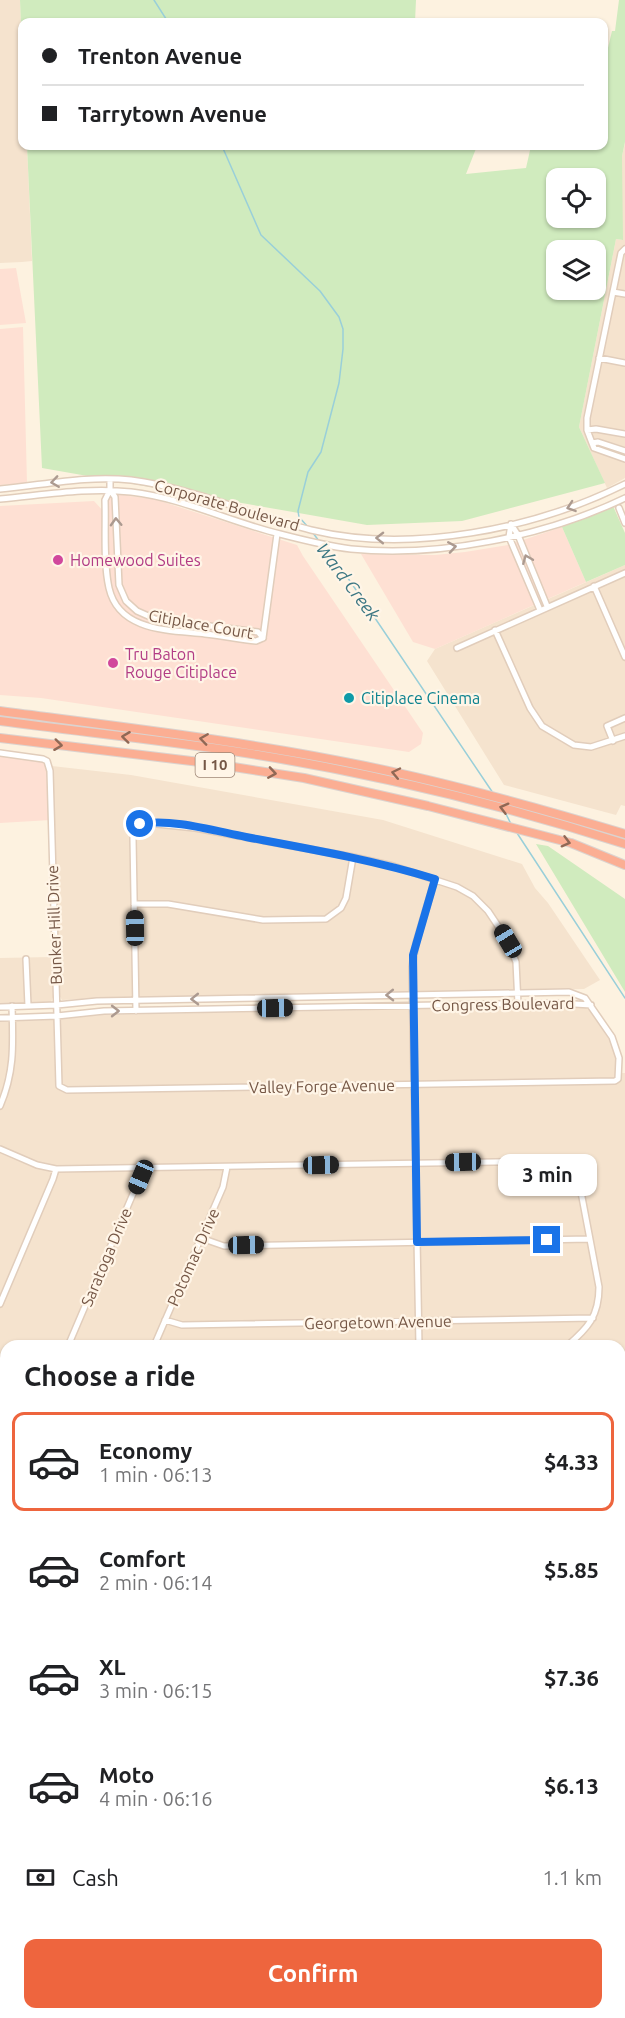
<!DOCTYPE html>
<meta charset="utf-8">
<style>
:root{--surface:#fff;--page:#f2f2f2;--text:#202124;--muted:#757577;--line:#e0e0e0;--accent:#ee653e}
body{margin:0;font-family:Ubuntu,sans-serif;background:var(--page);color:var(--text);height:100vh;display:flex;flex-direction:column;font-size:22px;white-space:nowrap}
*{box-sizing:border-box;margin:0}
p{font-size:20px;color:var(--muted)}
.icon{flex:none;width:33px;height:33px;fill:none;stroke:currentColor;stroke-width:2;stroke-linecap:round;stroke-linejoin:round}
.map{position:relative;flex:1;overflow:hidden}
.panel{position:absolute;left:0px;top:1340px;width:626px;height:680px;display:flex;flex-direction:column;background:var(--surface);border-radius:18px 18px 0 0;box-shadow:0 2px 4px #0004}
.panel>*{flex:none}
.guide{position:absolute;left:18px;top:18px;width:590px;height:132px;border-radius:12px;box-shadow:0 2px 4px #0004;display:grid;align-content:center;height:132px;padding:0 24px;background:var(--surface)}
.controls{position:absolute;left:546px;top:168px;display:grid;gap:12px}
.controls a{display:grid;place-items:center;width:60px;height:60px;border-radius:12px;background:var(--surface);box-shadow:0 2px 4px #0004;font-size:30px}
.end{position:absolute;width:27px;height:27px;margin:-14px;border:8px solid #1a73e8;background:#fff;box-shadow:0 0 0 3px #fff}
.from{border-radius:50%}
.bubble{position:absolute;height:42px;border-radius:12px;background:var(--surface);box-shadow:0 2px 4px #0004;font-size:20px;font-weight:600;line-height:42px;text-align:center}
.car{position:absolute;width:18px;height:36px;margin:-18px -9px;border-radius:8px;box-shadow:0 0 4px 2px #0007;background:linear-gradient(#222 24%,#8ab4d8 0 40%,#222 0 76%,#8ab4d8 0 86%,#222 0)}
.guide b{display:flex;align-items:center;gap:21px;height:57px;font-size:22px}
.guide b+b{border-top:2px solid var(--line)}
.guide i{width:15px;height:15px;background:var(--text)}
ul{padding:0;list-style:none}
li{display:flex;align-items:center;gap:18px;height:99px;margin:0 12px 9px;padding:0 12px;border:3px solid transparent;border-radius:12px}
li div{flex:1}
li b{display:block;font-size:22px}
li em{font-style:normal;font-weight:600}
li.current{border-color:var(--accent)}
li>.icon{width:54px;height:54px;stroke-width:1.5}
h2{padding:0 24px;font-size:27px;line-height:72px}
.pay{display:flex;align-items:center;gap:15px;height:66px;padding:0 24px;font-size:22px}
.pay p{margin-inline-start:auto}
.primary-button{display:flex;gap:12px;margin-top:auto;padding:12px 24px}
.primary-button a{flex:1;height:69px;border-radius:12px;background:var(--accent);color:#fff;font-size:24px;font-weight:600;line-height:69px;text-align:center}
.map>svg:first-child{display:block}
.residential{fill:#f5e3ce}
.commercial{fill:#fee0d3}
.green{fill:#d0ebbe;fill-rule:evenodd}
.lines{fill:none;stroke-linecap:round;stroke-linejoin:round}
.stream{stroke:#99cfd9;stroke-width:1.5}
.minor-casing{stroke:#e1cdbb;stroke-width:8}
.major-casing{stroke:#dbd3cf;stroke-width:10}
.highway-casing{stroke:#dbd3cf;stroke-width:10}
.minor{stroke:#fff;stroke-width:5}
.major{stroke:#ffd895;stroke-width:7}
.highway{stroke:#fbae93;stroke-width:8}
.rail-casing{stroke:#b49fc6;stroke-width:4}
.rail{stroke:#fff5e7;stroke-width:1.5;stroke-dasharray:4.5;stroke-linecap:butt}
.oneway{stroke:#ac9a90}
.oneway2{stroke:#906855}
.route{stroke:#1a73e8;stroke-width:8}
.hotel-dot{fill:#d1479c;stroke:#fff5e7;stroke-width:2}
.culture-dot{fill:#0f9aa8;stroke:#fff5e7;stroke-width:2}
.labels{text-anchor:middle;stroke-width:4.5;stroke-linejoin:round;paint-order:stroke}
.shield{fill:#fff5e7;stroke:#9e8676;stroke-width:1.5}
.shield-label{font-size:15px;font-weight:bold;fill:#755746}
.street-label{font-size:16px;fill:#755746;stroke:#fff5e7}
.hotel-label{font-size:16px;fill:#b23c85;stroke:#fff5e7;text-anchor:start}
.culture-label{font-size:16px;fill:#0d838f;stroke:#fff5e7;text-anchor:start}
.water-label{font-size:18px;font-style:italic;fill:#3c7783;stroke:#fff5e7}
</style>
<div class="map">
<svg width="625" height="2018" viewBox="0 0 625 2018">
<rect width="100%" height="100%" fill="#fdf2e0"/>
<path class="residential" d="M 0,0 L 20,0 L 22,50 L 22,146 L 27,146 L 32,261 L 22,262 L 0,263 Z
M 625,143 L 625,478 L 607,488 L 579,427 L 616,239 L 622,240 L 622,156 Z
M 625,565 L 625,806 L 621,805 L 616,815 L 504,785 L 427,661 L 435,649 Z
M 52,766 L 131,775 L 383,820 L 522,864 L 535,888 L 548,903 L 600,980 L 584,989 L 100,998 L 62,1000 L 59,995 Z
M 52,957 L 53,997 L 51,1002 L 0,1004 L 0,958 Z
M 582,1006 L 591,1011 L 612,1044 L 615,1054 L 616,1073 L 625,1073 L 625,1693 L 620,1694 L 620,1346 L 6,1346 L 6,1426 L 0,1425 L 0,1021 L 50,1020 L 101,1015 Z
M 0,1772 L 6,1792 L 6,2013 L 161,2013 L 164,2018 L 0,2018 Z"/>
<path class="commercial" d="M 16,268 L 26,323 L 0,325 L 0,269 Z
M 23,327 L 27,483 L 0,485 L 0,329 Z
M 105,493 L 123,493 L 130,496 L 154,499 L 297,545 L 303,556 L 423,733 L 421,744 L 409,752 L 41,698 L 0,695 L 0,506 L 94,501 L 105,513 Z
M 562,527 L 586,582 L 435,649 L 413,642 L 361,554 L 435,555 L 465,552 L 508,545 Z
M 0,753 L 43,759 L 49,766 L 51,820 L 0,823 Z
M 349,2013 L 432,2013 L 428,2018 L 345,2018 Z"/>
<path class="green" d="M 20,0 L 416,0 L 415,22 L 22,22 L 22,50 Z
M 619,0 L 625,0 L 625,142 L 622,156 L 623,240 L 616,239 L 579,427 L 605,483 L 462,521 L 367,525 L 42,468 L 27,146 L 477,146 L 466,174 L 526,168 L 531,146 L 603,146 L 603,69 L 612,31 L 615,31 ZM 556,178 L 596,178 L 596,218 L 556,218 ZM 556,250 L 596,250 L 596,290 L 556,290 Z
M 613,506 L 625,533 L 625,565 L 586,582 L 562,527 Z
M 536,844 L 548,846 L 625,899 L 625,992 Z"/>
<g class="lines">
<path class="stream" d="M 154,0 L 168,22
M 222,146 L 261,235 L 320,291 L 339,317 L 343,329 L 343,349 L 339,383 L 321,452 L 308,472 L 298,511 L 299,517 L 308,527
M 313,533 L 319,541
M 324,547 L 350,581 L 493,793
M 505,812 L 511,824
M 517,833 L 625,998
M 0,1717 L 6,1734
M 183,2013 L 185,2018"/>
<g class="minor-casing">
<path id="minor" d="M 613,292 L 625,294
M 599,358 L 625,363
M 587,430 L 596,429 L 625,434
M 592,443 L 587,430 L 587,418 L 621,253 L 625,249
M 625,451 L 598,442 L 592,443 L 594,448 L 625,459
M 110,479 L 110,490 L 105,500 C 106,527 103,561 109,588 C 119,632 170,630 205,634 C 222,636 239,639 256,641 L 263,638
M 0,489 C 44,485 87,475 131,480 C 193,488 251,515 311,530 C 410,554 535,529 625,484
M 110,490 L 115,497 L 119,585 L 126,601 L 137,611 L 155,619 L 258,632 L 263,638
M 0,499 C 44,495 88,487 131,492 C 183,498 230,522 280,534 C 303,540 327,546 351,549 C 438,558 546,536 625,498
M 619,508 L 625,523
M 594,586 L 625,657
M 540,610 L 509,537 L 511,524 L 518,535 L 547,606
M 495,630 L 530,708 L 542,726 L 574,745 L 591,747 L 625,736
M 263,638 L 277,534
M 457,648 L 625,573
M 613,741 L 607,726 L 625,718
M 0,753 L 43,759 L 47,761 L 50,771 C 52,853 55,934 57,1016 L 59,1086 L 67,1090 L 615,1081 L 618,1079 L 619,1058 L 612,1037 L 585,998 L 569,992 L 97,1001 L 57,1005 L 0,1007
M 134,904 L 168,904 L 263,920 L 326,919 L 341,908 L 346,898 L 353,857
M 26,959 L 28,1006
M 136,1011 L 133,838 L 137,827 L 147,823 L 195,828 L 353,857 L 393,866 L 457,887 L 473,896 L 488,911 L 508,941 L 516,962 L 518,1004
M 0,1018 L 57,1016 L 104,1011 L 558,1003 L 591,1005
M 0,1106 C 15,1071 13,1043 12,1006
M 0,1149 L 37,1165 L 56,1169 L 556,1161 C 568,1163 572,1166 578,1176 L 599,1287 C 599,1316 588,1328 567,1346
M 201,1238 L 224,1246 L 590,1239
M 0,1304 L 53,1179 L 56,1169
M 165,1320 L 182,1325 L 593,1318
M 68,1346 L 144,1168
M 154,1346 L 223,1187 L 227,1167
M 419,1346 L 412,967 L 416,943 L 435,879
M 0,1419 L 6,1421
M 620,1421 L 625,1417
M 0,1502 L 6,1488
M 620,1521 L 625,1518
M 620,1633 L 625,1630
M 620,1797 L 625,1796
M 0,1876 L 6,1883
M 0,1904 L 6,1890
M 620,2002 L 625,2001
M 94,2013 L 97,2018
M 570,2016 L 581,2013
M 36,2018 L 38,2013
M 305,2018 L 310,2013
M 432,2018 L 436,2013"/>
</g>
<g class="major-casing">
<path id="major" d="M 0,1676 L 6,1680
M 479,2013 L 485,2018"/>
</g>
<g class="highway-casing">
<path id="highway" d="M 0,711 C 122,727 245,741 365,766 C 453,784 539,808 625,834
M 0,721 C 75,731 151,739 226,750 C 360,770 497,803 625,844
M 0,738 L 208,763 L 304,778 L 428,806 L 571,843 L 625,865"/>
</g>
<use href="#minor" class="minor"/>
<use href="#major" class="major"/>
<use href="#highway" class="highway"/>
<g class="rail-casing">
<path id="rail" d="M 0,1648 L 6,1652
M 549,2013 L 556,2018"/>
</g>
<use href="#rail" class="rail"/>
</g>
<defs><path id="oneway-chevron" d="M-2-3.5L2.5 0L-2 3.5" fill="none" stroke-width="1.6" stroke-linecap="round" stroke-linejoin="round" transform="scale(1.5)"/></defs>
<g class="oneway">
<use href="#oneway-chevron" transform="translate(55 482) rotate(172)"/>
<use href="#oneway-chevron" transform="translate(571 507) rotate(161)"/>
<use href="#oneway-chevron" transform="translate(116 522) rotate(-92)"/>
<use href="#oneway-chevron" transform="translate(380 538) rotate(-179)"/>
<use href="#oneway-chevron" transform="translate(452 547) rotate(-9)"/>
<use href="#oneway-chevron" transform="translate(527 559) rotate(-112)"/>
<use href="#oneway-chevron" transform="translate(390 995) rotate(179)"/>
<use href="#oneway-chevron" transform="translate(195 999) rotate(179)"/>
<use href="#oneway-chevron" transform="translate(115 1011)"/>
</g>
<g class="oneway2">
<use href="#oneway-chevron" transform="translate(126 737) rotate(-173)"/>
<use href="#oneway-chevron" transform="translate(204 739) rotate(-172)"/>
<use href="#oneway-chevron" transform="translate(58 745) rotate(7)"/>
<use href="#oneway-chevron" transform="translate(272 773) rotate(9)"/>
<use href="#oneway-chevron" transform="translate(396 773) rotate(-168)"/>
<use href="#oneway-chevron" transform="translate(504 808) rotate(-165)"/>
<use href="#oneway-chevron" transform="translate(566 842) rotate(15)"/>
</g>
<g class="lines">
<path class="route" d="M 140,824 C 171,818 215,831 246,837 C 310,849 373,860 435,879 L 413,955 L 417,1242 L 547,1240"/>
</g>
<g class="hotel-dot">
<circle cx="58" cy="560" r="6"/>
<circle cx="113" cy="663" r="6"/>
</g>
<circle class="culture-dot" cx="349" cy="698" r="6"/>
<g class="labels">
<rect class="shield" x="195.5" y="753" width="39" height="24" rx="4.5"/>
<g class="shield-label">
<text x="215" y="770">I 10</text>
</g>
<g class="street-label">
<text transform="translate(227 505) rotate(16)" y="6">Corporate Boulevard</text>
<text transform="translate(201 624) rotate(10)" y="6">Citiplace Court</text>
<text transform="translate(54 925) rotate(-92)" y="6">Bunker Hill Drive</text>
<text transform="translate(503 1004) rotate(-1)" y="6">Congress Boulevard</text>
<text transform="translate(322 1086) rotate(-1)" y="6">Valley Forge Avenue</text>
<text transform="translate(106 1257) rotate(-67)" y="6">Saratoga Drive</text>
<text transform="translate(193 1257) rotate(-66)" y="6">Potomac Drive</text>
<text transform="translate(378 1322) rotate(-1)" y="6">Georgetown Avenue</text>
</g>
<g class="hotel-label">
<text x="70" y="566">Homewood Suites</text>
<text x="125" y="660">Tru Baton<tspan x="125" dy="18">Rouge Citiplace</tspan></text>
</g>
<g class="culture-label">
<text x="361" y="704">Citiplace Cinema</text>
</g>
<g class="water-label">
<text transform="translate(348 582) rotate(53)" y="6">Ward Creek</text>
</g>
</g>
</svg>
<div class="controls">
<a><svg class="icon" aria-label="locate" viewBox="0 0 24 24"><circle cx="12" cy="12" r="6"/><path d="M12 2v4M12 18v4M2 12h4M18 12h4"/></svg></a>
<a><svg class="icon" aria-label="layers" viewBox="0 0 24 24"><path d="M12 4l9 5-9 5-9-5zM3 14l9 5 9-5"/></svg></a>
</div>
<i class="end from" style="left:140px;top:824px"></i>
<i class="end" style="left:547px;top:1240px"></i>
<div class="bubble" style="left:498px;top:1154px;width:99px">3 min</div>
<i class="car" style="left:135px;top:928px;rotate:359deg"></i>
<i class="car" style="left:508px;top:941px;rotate:329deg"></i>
<i class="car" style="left:275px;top:1008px;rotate:89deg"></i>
<i class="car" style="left:463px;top:1162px;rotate:269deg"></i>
<i class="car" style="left:321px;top:1165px;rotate:89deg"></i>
<i class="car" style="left:141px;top:1177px;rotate:203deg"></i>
<i class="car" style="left:246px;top:1245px;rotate:89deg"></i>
<div class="guide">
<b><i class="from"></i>Trenton Avenue</b>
<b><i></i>Tarrytown Avenue</b>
</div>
<section class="panel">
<h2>Choose a ride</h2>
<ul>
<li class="current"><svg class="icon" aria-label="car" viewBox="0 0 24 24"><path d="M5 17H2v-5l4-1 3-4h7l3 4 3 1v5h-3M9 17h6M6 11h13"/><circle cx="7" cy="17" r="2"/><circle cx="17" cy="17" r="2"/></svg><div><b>Economy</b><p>1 min · 06:13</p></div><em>$4.33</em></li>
<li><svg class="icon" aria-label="car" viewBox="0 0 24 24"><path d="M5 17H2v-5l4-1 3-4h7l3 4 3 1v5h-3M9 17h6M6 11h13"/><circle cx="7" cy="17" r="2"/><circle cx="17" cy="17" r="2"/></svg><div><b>Comfort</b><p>2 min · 06:14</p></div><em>$5.85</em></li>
<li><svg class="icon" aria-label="car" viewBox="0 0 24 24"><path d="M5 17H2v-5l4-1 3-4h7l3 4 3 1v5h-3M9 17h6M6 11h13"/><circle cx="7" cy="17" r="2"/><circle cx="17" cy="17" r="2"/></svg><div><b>XL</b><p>3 min · 06:15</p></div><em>$7.36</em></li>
<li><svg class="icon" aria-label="car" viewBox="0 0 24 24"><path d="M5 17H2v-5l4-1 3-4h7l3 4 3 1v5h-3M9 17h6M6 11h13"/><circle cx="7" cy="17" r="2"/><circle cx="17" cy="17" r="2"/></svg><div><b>Moto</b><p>4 min · 06:16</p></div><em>$6.13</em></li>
</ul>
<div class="pay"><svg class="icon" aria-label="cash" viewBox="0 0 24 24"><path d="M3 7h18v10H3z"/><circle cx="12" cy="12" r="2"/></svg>Cash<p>1.1 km</p></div>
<div class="primary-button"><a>Confirm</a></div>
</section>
</div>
